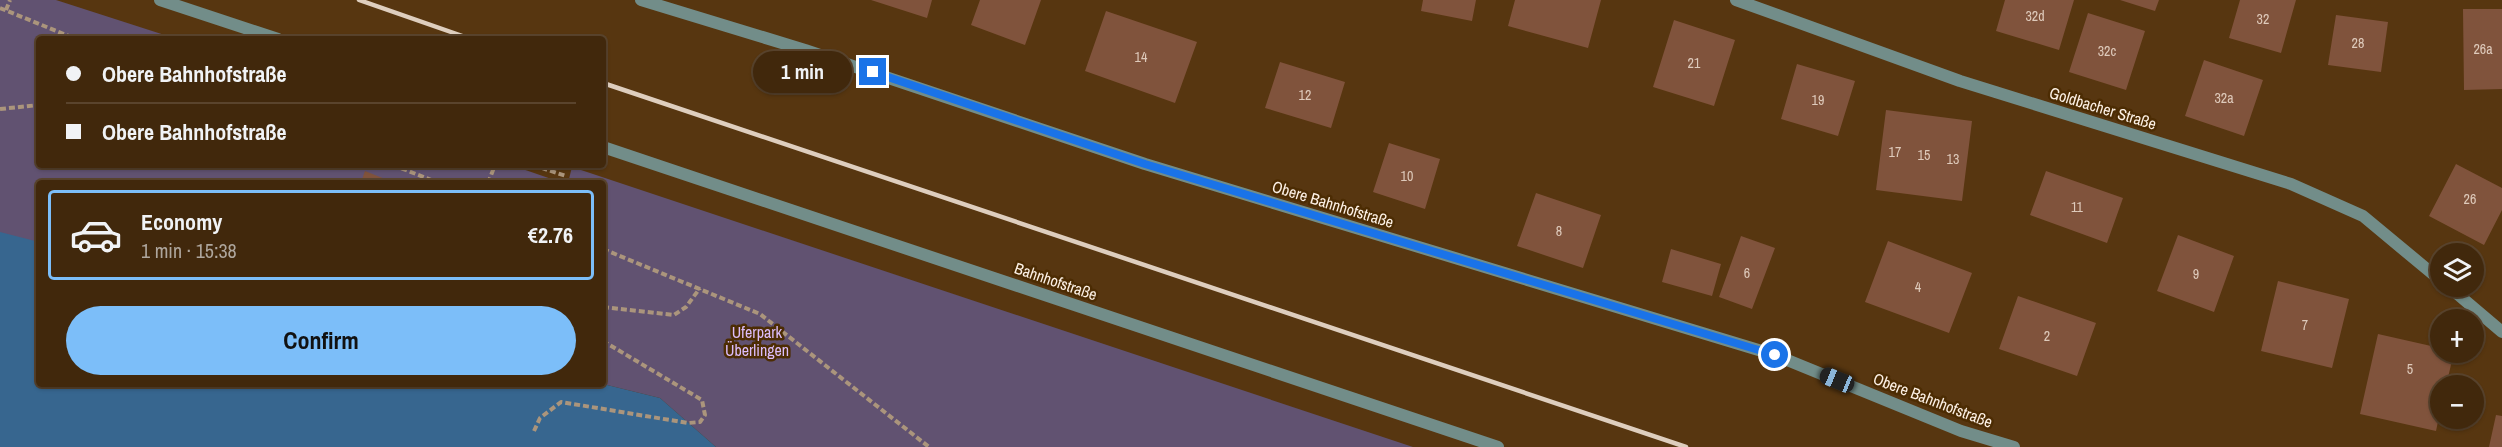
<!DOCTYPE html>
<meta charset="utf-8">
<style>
:root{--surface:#41280c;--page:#4c341a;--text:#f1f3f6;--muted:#aea69d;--line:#5a442d;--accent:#7cbef9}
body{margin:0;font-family:"Archivo Narrow",sans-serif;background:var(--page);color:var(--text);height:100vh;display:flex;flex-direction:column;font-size:22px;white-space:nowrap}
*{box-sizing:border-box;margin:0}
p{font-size:20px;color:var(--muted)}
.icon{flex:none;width:33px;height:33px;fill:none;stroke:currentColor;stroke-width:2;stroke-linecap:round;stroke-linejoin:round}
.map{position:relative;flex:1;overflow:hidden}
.details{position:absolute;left:36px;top:180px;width:570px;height:207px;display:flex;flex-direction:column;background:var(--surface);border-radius:6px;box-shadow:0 2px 4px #0004,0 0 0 2px var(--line)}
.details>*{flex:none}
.banner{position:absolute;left:36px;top:36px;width:570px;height:132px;border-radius:6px;box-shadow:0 2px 4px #0004,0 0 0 2px var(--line);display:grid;align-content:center;height:132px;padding:0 30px;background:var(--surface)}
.controls{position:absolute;left:2430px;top:243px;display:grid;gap:12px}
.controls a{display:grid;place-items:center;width:54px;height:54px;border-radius:50%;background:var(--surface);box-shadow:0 2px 4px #0004,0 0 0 2px var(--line);font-size:30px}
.end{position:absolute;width:27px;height:27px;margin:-14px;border:8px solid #1a73e8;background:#fff;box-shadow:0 0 0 3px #fff}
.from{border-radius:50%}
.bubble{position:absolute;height:42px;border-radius:21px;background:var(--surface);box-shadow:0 2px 4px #0004,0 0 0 2px var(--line);font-size:20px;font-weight:800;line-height:42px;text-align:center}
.car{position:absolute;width:18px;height:36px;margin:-18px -9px;border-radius:8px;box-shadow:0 0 4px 2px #0007;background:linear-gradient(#222 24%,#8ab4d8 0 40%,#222 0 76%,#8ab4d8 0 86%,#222 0)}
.banner b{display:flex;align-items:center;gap:21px;height:57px;font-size:22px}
.banner b+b{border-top:2px solid var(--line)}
.banner i{width:15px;height:15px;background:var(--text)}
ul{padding:10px 0 0;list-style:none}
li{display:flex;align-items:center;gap:18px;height:90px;margin:0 12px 9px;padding:0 18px;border:3px solid var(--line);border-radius:6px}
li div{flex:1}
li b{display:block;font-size:22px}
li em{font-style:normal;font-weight:800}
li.current{border-color:var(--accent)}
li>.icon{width:54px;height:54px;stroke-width:1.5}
.primary-button{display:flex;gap:12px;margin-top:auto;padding:12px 30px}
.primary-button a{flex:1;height:69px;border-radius:36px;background:var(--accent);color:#111;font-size:24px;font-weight:800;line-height:69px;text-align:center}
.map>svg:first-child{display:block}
.green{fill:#615271}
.water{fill:#37668f}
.building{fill:#80533c}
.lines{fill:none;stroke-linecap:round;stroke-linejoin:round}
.path{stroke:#ab957c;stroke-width:4;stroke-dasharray:6 3;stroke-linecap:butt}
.minor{stroke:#728d89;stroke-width:12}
.tertiary{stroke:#728d89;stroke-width:12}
.rail{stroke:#decebe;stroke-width:4.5}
.route{stroke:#1a73e8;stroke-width:8}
.labels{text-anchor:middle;stroke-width:5;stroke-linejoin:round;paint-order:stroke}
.number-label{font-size:14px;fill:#decabb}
.street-label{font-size:16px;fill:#fdf1e5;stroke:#4c2c03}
.park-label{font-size:16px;fill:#dcbdfb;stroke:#4c2c03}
</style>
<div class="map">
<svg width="2502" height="447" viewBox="0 0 2502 447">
<rect width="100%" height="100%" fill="#573610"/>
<path class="green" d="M 0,0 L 56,0 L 177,39 L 39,39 L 39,165 L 511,165 L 563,183 L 39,183 L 39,246 L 0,236 Z
M 572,167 L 1413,447 L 716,447 L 660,398 L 603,384 L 603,183 L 568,183 Z"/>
<path class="water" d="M 0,232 L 39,242 L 39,384 L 603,384 L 660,398 L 716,447 L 0,447 Z"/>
<path class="building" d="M 871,0 L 932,0 L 927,18 Z
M 980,0 L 1041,0 L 1025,45 L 971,25 Z
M 1423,0 L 1476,0 L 1472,21 L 1421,11 Z
M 1515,0 L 1601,0 L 1588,48 L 1508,26 Z
M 2005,0 L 2074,0 L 2059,50 L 1996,31 Z
M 2120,0 L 2159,0 L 2155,11 Z
M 2240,0 L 2296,0 L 2281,53 L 2229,38 Z
M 2463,9 L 2502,9 L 2502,89 L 2464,90 Z
M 1106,11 L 1197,42 L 1175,103 L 1085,71 Z
M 2088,13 L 2145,31 L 2126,90 L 2069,72 Z
M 2336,15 L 2388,22 L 2381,72 L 2328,65 Z
M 1674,20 L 1735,40 L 1714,106 L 1653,87 Z
M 2204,60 L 2263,80 L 2244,136 L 2185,116 Z
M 1280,62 L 1345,82 L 1331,128 L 1265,108 Z
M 1797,64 L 1855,81 L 1838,136 L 1781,119 Z
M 1886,110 L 1972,121 L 1962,201 L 1876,190 Z
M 1389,143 L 1440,159 L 1425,209 L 1373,192 Z
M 2456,164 L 2502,188 L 2502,210 L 2484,245 L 2429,216 Z
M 365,171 L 395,183 L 361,182 Z
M 2046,171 L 2123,198 L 2107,243 L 2030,215 Z
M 1536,193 L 1601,215 L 1583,268 L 1517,246 Z
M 2178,235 L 2234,256 L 2214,312 L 2157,291 Z
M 1741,236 L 1775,248 L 1752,309 L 1719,297 Z
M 1888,241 L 1972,273 L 1949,333 L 1865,302 Z
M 1671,249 L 1721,264 L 1712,296 L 1662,282 Z
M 2278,281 L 2349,299 L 2332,368 L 2261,351 Z
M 2018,296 L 2096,323 L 2077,376 L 1999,349 Z
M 2378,334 L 2440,348 L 2440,352 L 2454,352 L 2446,386 L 2440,386 L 2440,412 L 2436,431 L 2360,414 Z
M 2496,415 L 2502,416 L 2502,447 L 2489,447 Z"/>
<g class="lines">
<path class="path" d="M 0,8 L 76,39
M 6,10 L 10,0
M 0,109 L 39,105
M 393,165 L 439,183
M 533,165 L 566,176
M 488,183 L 495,165
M 603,249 L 760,314 L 929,447
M 603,307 L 674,315 L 686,307 L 700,288
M 534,431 L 540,418 L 561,402 L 688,423 L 700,422 L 705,415 L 702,400 L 603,341"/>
<path class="minor" d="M 641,0 L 805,50 L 1145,164 L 1775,355 L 1961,431 L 2014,447
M 1736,0 L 1960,81 L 2291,184 L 2363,216 L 2440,280
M 2448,286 L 2502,332"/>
<path class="tertiary" d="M 160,0 L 278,39
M 603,147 L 1498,447"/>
<path class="rail" d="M 359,0 L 471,39
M 603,83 L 1686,447"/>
</g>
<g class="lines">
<path class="route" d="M 873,72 L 1145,164 L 1775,355"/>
</g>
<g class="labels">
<g class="number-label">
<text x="2035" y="21">32d</text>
<text x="2263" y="24">32</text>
<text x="2358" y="48">28</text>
<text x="2483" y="54">26a</text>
<text x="2107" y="56">32c</text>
<text x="1141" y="62">14</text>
<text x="1694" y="68">21</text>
<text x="1305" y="100">12</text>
<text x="2224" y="103">32a</text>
<text x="1818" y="105">19</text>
<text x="1895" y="157">17</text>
<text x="1924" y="160">15</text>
<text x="1953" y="164">13</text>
<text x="1407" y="181">10</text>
<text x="2470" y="204">26</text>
<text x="2077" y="212">11</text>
<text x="1559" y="236">8</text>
<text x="1747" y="278">6</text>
<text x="2196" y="279">9</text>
<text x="1918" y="292">4</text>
<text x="2305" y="330">7</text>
<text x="2047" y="341">2</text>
<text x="2410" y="374">5</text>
</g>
<g class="street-label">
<text transform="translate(2103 108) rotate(17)" y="6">Goldbacher Straße</text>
<text transform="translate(1333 204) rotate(17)" y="6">Obere Bahnhofstraße</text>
<text transform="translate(1056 281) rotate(19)" y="6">Bahnhofstraße</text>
<text transform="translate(1933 400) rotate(21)" y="6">Obere Bahnhofstraße</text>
</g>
<g class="park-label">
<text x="757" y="338">Uferpark<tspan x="757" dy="18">Überlingen</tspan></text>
</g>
</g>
</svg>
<div class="controls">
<a><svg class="icon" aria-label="layers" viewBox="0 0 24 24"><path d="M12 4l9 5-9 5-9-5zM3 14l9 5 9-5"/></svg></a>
<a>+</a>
<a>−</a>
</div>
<i class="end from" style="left:1775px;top:355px"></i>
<i class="end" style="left:873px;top:72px"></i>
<div class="bubble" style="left:753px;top:51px;width:99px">1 min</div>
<i class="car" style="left:1837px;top:380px;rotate:292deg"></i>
<div class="banner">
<b><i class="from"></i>Obere Bahnhofstraße</b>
<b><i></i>Obere Bahnhofstraße</b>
</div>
<section class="details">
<ul>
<li class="current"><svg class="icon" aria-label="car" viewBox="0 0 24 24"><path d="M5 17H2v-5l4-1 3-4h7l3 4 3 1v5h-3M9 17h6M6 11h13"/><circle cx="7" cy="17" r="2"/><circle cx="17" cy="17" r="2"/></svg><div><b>Economy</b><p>1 min · 15:38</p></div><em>€2.76</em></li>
</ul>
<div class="primary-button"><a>Confirm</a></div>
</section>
</div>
